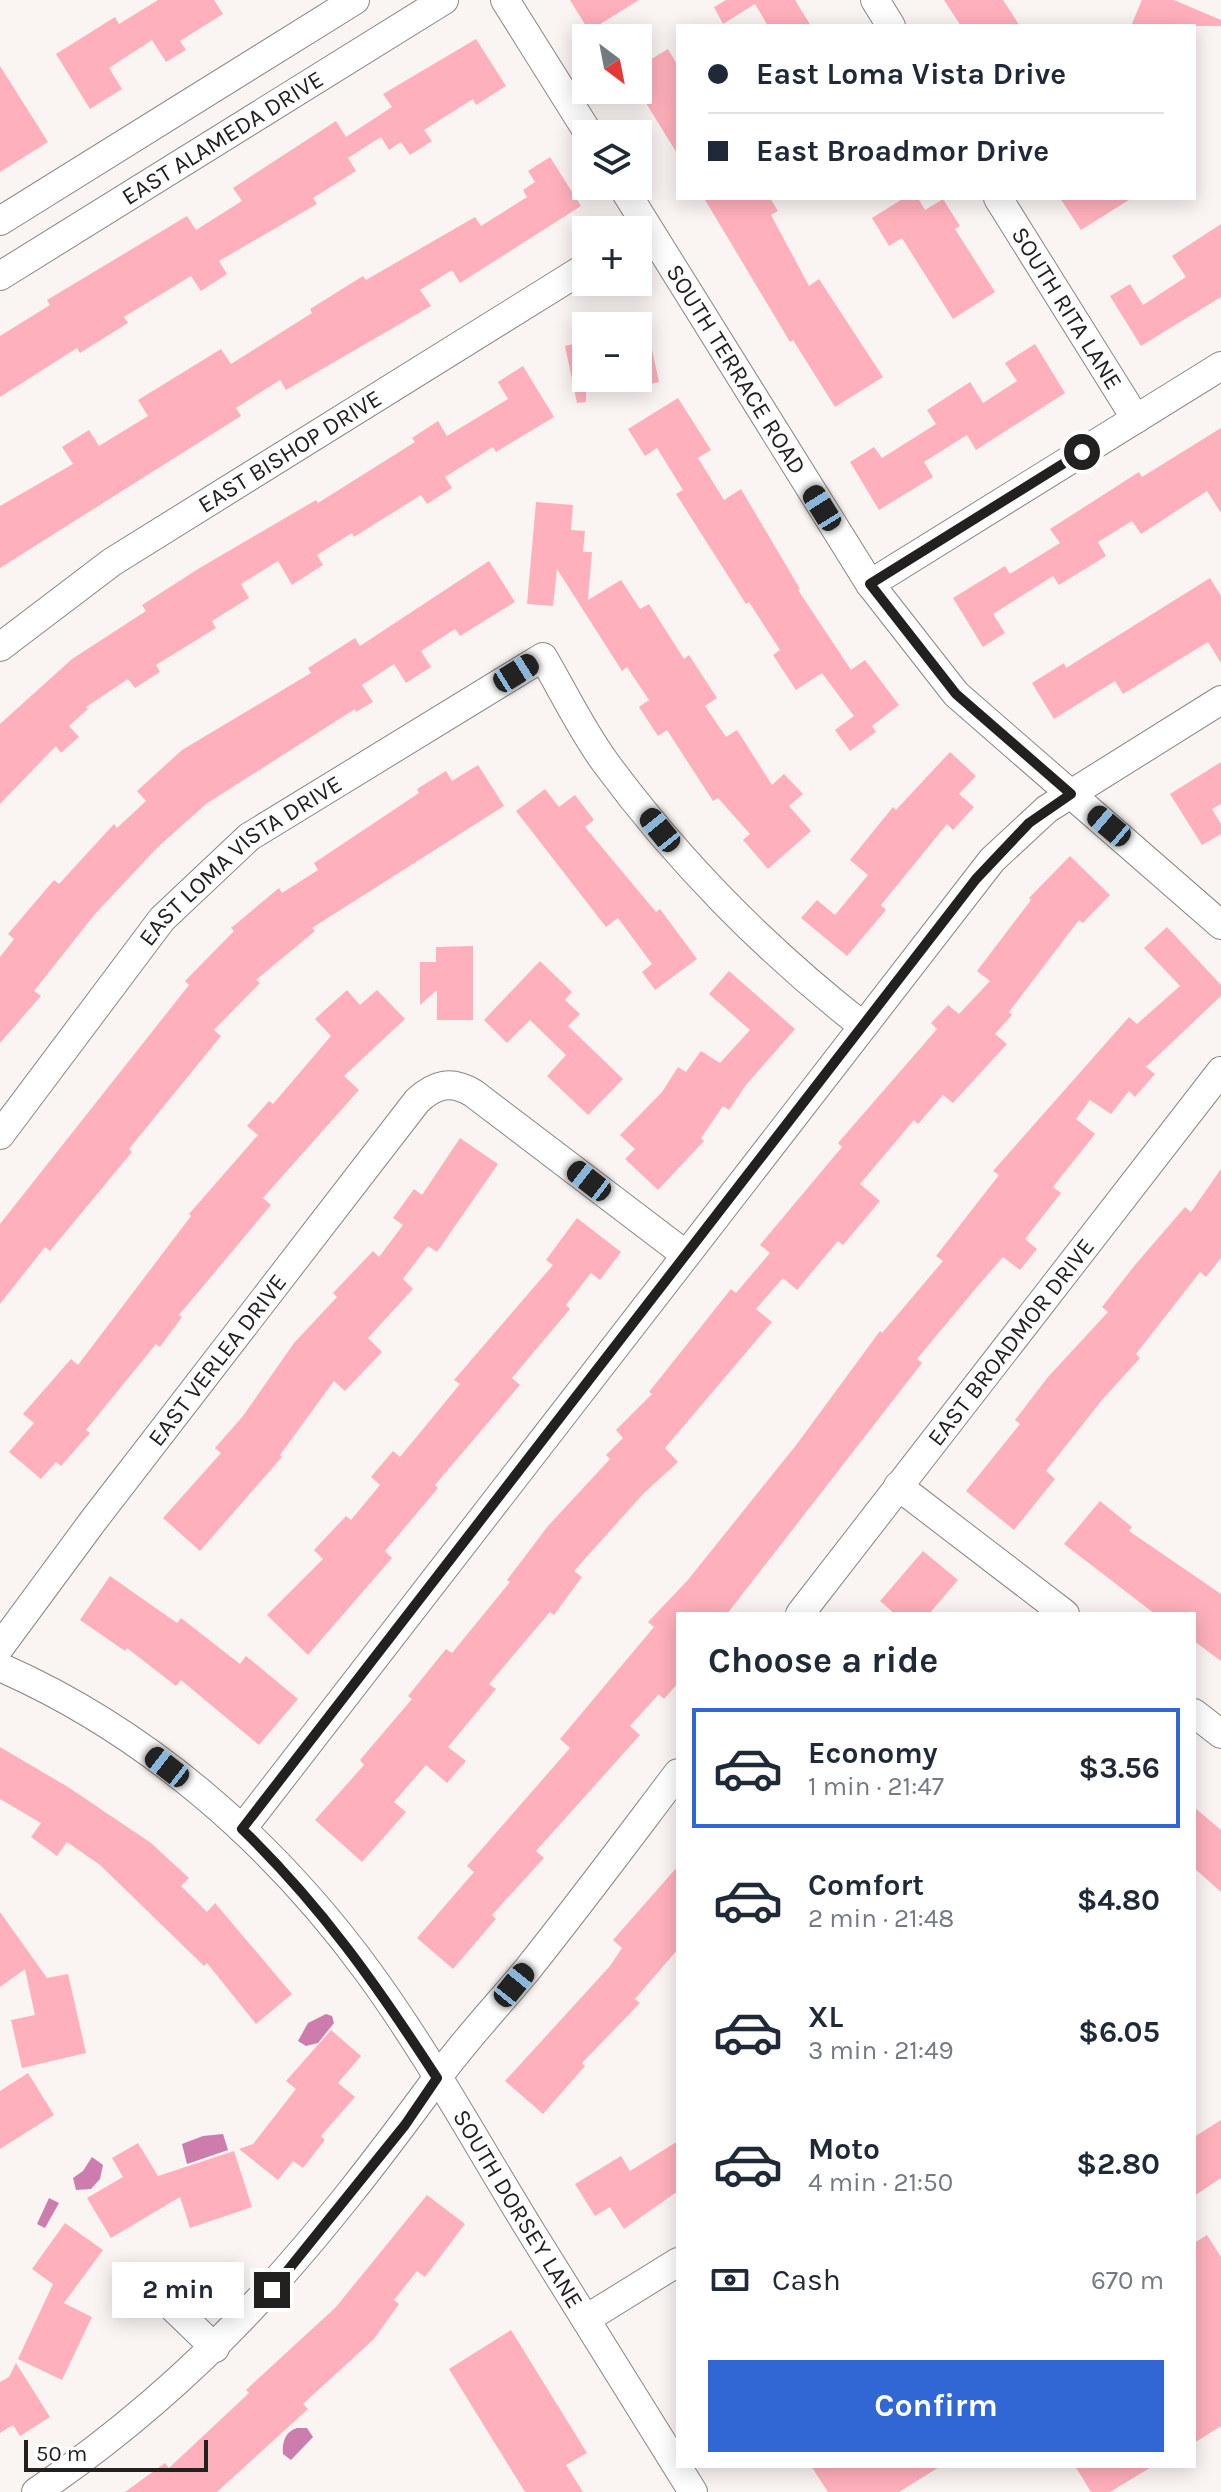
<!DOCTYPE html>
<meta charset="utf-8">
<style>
:root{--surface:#fff;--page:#f6f6f7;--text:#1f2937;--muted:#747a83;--line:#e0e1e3;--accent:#3166d5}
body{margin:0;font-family:Karla,sans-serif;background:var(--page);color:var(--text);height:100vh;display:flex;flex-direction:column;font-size:30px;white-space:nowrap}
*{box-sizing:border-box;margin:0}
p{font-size:26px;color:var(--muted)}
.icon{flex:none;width:44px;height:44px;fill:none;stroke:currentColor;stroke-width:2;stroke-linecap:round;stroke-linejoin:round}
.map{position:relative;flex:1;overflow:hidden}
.sheet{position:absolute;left:676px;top:1612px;width:520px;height:856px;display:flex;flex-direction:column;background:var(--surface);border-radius:0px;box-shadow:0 4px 20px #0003}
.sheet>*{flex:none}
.hud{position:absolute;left:676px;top:24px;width:520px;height:176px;border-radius:0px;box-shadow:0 4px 20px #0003;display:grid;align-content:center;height:176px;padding:0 32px;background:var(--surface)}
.needle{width:52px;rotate:148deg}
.fabs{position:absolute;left:572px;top:24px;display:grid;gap:16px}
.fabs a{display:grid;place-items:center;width:80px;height:80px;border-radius:0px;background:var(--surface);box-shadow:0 4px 20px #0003;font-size:40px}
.scale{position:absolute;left:24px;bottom:20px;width:184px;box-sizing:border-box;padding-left:8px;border:4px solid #232120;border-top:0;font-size:22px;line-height:28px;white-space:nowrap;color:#232120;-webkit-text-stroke:6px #fff;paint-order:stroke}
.end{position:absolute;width:36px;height:36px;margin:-18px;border:10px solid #232120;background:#fff;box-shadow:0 0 0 4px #fff}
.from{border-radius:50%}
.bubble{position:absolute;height:56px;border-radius:0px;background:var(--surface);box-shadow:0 4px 20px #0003;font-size:26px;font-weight:700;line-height:56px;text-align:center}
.car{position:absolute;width:24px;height:48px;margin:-24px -12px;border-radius:10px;box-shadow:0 0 6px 2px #0007;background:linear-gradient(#222 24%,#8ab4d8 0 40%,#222 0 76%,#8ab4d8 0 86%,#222 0)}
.hud b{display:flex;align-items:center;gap:28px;height:76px;font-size:30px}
.hud b+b{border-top:2px solid var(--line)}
.hud i{width:20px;height:20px;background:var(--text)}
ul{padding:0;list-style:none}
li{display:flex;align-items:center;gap:24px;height:120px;margin:0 16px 12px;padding:0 16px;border:4px solid transparent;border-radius:0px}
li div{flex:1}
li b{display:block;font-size:30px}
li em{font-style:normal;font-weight:700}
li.on{border-color:var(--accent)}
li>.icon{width:72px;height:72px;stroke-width:1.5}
h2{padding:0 32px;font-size:36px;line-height:96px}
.pay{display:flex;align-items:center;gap:20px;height:88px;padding:0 32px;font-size:30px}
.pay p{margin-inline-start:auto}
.button{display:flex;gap:16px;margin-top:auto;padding:16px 32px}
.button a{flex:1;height:92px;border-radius:0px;background:var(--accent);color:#fff;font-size:32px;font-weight:700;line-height:92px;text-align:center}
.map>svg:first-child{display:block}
.water{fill:#cc7dad}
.building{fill:#ffb0bc}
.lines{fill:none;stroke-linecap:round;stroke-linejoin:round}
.minor-casing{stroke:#8b8685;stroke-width:30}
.minor{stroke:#fff;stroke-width:28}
.route{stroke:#232120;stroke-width:10}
.labels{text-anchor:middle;stroke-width:6;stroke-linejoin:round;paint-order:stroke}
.street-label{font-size:24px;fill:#232120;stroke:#fff}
</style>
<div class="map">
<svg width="1221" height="2492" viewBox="0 0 1221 2492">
<rect width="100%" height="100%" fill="#faf5f3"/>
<path class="water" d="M 326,2014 L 332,2016 L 334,2023 L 318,2043 L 306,2046 L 298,2041 L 308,2023 Z
M 223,2134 L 228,2150 L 187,2164 L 182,2144 L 203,2136 Z
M 92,2157 L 103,2165 L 100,2179 L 91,2189 L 76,2190 L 73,2178 L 83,2171 Z
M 49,2198 L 59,2203 L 45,2228 L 37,2224 Z
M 297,2428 L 307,2428 L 313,2437 L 291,2460 L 283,2454 C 282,2442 285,2432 297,2428 Z"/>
<path class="building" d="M 158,0 L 214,0 L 223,14 L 180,41 L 186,50 L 166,62 L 152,40 L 109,68 L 122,89 L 90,109 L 56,54 L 115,17 L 119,24 Z
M 570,0 L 639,0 L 589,31 Z
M 726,0 L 795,0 L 811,26 L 768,26 L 755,4 L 723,24 L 714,7 Z
M 944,0 L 1003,0 L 1020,26 L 961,26 Z
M 1142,0 L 1174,0 L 1221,20 L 1221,26 L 1131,26 Z
M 476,39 L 506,86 L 476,105 L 473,99 L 424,130 L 432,141 L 410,155 L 401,142 L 389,150 L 381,137 L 348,158 L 356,171 L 313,198 L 317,204 L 219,261 L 227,274 L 201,291 L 191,276 L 124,317 L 128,323 L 80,353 L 77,348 L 0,397 L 0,336 L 50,305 L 47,300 L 187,216 L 196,230 L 242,201 L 233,188 L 336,121 L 346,137 L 392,107 L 383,94 Z
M 668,49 L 678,66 L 678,155 L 638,90 L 638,67 Z
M 0,66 L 48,142 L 0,172 Z
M 550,157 L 581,206 L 460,283 L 452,270 L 420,290 L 431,306 L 286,390 L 280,380 L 236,408 L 241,416 L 0,568 L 0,506 L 73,464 L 62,447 L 89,430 L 99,446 L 148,416 L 138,400 L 221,349 L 231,364 L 312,313 L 310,309 L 363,276 L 366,280 L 475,217 L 481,226 L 527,197 L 523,190 L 535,182 L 528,171 Z
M 704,198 L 770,198 L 778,211 L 771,215 L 809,286 L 819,279 L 883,377 L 835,407 L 793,340 L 790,342 Z
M 904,198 L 918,198 L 925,210 L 943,199 L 960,226 L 955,229 L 995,292 L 953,319 L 902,238 L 889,246 L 872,218 Z
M 1060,198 L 1132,198 L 1081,230 Z
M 1221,224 L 1221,297 L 1141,346 L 1110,296 L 1130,284 L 1143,305 L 1186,277 L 1172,256 Z
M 647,326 L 659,382 L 638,387 L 638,327 Z
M 586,341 L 586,402 L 577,403 L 565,346 Z
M 1035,344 L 1065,393 L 976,450 L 967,435 L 924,462 L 933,477 L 879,510 L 850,462 L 874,447 L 882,458 L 936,424 L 927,410 L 970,382 L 983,403 L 1017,381 L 1005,363 Z
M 523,366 L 554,417 L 496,452 L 493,447 L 445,477 L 452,488 L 427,504 L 421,495 L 354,537 L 352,533 L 317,555 L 323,565 L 292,585 L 278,561 L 241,584 L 249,598 L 212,621 L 216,628 L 156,665 L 160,672 L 135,688 L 128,679 L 86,707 L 88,709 L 69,726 L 79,737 L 61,753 L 56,746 L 0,804 L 0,724 L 72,659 L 146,611 L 142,605 L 198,569 L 316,500 L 318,503 L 415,442 L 412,438 L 438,421 L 447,436 L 508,399 L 498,382 Z
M 678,398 L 711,450 L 698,458 L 724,500 L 741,489 L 800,589 L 798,590 L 851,670 L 865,660 L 899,705 L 872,726 L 876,732 L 850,751 L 835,730 L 854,716 L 822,673 L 796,690 L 773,655 L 780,650 L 749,602 L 746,604 L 676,494 L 683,490 L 657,448 L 645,456 L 628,429 Z
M 1221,428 L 1221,513 L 1207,491 L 1141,534 L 1132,521 L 1098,542 L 1106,556 L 1059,585 L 1053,576 L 993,614 L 1005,633 L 983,647 L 953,598 L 1005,566 L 1010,574 L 1060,543 L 1050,529 L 1139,472 L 1142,477 Z
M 536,502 L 573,505 L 571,530 L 585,531 L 583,552 L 592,552 L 588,600 L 621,580 L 640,609 L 649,604 L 684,659 L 689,655 L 717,698 L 705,706 L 726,737 L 737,730 L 772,785 L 784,774 L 803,794 L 789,806 L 811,831 L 768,869 L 743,840 L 750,834 L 718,798 L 713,801 L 667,730 L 658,736 L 639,707 L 649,700 L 627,667 L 622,671 L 557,569 L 553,606 L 527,604 Z
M 489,561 L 515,602 L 460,636 L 455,629 L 421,651 L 431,667 L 406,683 L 394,664 L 362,685 L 373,702 L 356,712 L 355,709 L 206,804 L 158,847 L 95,914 L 34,991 L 41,996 L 0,1043 L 0,957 L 14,939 L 8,934 L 54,880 L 59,884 L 114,824 L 117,828 L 146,801 L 137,791 L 182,750 L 311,673 L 308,668 L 355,638 L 360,646 Z
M 1210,578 L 1221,596 L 1221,663 L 1208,642 L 1123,694 L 1115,681 L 1054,719 L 1032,683 L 1064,663 L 1066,668 Z
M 950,752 L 976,776 L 959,794 L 974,807 L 953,830 L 947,824 L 881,905 L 886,910 L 847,956 L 801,918 L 817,900 L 835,915 L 868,875 L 850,860 L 893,807 L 896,810 Z
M 1221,762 L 1221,804 L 1212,809 L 1221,824 L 1221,834 L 1202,845 L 1170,794 Z
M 478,765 L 504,806 L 312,928 L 315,931 L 256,980 L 260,983 L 214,1030 L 221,1036 L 129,1149 L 132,1152 L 50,1251 L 45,1247 L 0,1304 L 0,1224 L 189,985 L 185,981 L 234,931 L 231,928 L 279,888 L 282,893 L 318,870 L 314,863 L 419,793 L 417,789 L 446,771 L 452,781 Z
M 545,789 L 559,807 L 575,795 L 594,820 L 585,827 L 656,912 L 660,909 L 697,959 L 655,990 L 642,972 L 652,964 L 618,918 L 606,927 L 516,811 Z
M 1070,856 L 1110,895 L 1083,923 L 1079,920 L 1009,1012 L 1012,1015 L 995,1034 L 1007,1044 L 953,1103 L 943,1095 L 918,1124 L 914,1120 L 860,1184 L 880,1201 L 843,1245 L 838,1241 L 797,1290 L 783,1278 L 756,1309 L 772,1322 L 665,1448 L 678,1462 L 644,1493 L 574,1571 L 582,1577 L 554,1615 L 550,1612 L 489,1684 L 496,1689 L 448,1747 L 466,1761 L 447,1783 L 426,1765 L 394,1802 L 406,1812 L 362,1862 L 315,1820 L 364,1765 L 360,1760 L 412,1699 L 408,1696 L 446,1649 L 452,1653 L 510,1582 L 507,1580 L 548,1526 L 610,1459 L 606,1455 L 623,1438 L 616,1430 L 652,1394 L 649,1392 L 731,1289 L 736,1293 L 770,1253 L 760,1245 L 842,1147 L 838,1143 L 937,1029 L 931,1023 L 948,1005 L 959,1014 L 990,981 L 977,971 L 1031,900 L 1029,898 Z
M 1167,927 L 1221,985 L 1221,996 L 1146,1067 L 1155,1074 L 1135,1097 L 1129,1091 L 1111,1114 L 1090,1100 L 1076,1119 L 1095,1134 L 1053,1187 L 1061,1193 L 1025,1239 L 1037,1249 L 1020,1270 L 1003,1257 L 977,1287 L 917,1359 L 922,1363 L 727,1614 L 678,1614 L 678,1683 L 664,1699 L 659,1694 L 630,1726 L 640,1735 L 536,1851 L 544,1858 L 492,1915 L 496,1919 L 453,1969 L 417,1938 L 474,1872 L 467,1866 L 570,1748 L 560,1739 L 654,1627 L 648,1622 L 687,1581 L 797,1444 L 880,1331 L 882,1333 L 943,1261 L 936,1256 L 999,1175 L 993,1171 L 1129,1017 L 1137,1024 L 1180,986 L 1144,948 Z
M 473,946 L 473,1020 L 437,1020 L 437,990 L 420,1005 L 420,962 L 436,962 L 436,947 Z
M 540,961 L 572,992 L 565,1000 L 580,1014 L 568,1026 L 623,1079 L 588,1115 L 547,1076 L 566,1055 L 530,1020 L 507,1043 L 484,1020 Z
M 729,971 L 795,1029 L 746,1085 L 729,1110 L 723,1106 L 701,1138 L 704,1141 L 658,1190 L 625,1159 L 635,1149 L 620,1135 L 662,1092 L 678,1067 L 686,1072 L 701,1051 L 720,1063 L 750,1030 L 709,994 Z
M 347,990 L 360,1005 L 377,990 L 405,1019 L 344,1076 L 359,1090 L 263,1198 L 271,1205 L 179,1315 L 182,1317 L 160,1347 L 156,1344 L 86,1430 L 90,1433 L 61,1466 L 56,1462 L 41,1479 L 9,1452 L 34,1423 L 23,1414 L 71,1359 L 78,1365 L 191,1216 L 189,1214 L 258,1135 L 247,1126 L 269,1101 L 273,1104 L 331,1036 L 315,1019 Z
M 460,1138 L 498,1164 L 437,1252 L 428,1246 L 403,1279 L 413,1289 L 368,1338 L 382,1352 L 345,1391 L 334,1381 L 280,1455 L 282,1457 L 200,1551 L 163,1518 L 221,1453 L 215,1448 L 243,1416 L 294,1343 L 337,1297 L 333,1293 L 373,1251 L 379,1257 L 403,1225 L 393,1218 L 414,1189 L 422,1195 Z
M 1221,1169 L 1221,1258 L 1206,1277 L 1200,1272 L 1136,1354 L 1140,1358 L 1102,1400 L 1046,1471 L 1055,1479 L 1014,1530 L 966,1491 L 1020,1424 L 1015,1420 L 1048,1377 L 1108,1312 L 1102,1307 L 1135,1265 L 1185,1207 L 1191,1212 Z
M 577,1218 L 621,1252 L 600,1280 L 591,1273 L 566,1305 L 570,1309 L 512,1378 L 520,1385 L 435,1485 L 438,1488 L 385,1551 L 392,1558 L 308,1655 L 267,1615 L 323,1559 L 314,1550 L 346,1516 L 351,1520 L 380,1485 L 371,1477 L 393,1451 L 400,1457 L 460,1384 L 454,1380 L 553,1265 L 546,1260 Z
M 1100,1501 L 1132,1527 L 1129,1531 L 1221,1594 L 1221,1661 L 1194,1641 L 1194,1614 L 1155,1614 L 1064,1544 Z
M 923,1551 L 958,1580 L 929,1614 L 895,1614 L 880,1601 Z
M 110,1576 L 177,1623 L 181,1618 L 240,1664 L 246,1656 L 298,1699 L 259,1745 L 181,1680 L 176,1686 L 127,1648 L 125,1651 L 80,1620 Z
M 0,1747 L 68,1787 L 151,1843 L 189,1878 L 181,1886 L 207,1912 L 215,1903 L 292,1994 L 256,2024 L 207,1963 L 204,1966 L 100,1865 L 67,1842 L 57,1856 L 31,1837 L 41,1823 L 0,1799 Z
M 1194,1807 L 1221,1830 L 1221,1892 L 1194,1868 Z
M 678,1866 L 678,1949 L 635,1999 L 640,2003 L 582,2063 L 585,2066 L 543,2114 L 505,2081 L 610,1966 L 622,1948 L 613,1940 Z
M 0,1912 L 47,1978 L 68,1974 L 86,2053 L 22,2068 L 11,2020 L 35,2015 L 25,1969 L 0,1987 Z
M 331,2030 L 361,2056 L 338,2083 L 355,2097 L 321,2136 L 325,2140 L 303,2168 L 293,2161 L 278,2180 L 239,2149 L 253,2144 L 296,2089 L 286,2081 Z
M 28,2073 L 54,2115 L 0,2149 L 0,2091 Z
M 1221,2120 L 1221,2178 L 1194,2196 L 1194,2137 Z
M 678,2141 L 678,2191 L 624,2229 L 610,2207 L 595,2216 L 575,2184 L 621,2156 L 630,2171 Z
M 138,2143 L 158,2176 L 234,2151 L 252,2207 L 190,2228 L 180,2197 L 111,2238 L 87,2198 L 123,2177 L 112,2158 Z
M 427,2195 L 465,2224 L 425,2277 L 417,2271 L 394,2300 L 399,2304 L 374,2339 L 303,2404 L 308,2409 L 217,2492 L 125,2492 L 165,2463 L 169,2468 L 249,2393 L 246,2390 L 336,2307 Z
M 65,2223 L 103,2250 L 64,2303 L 92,2317 L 62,2380 L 18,2359 L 53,2284 L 32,2269 Z
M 1207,2235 L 1221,2257 L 1221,2426 L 1194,2443 L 1194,2243 Z
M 511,2330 L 587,2453 L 566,2465 L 583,2492 L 525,2492 L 449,2369 Z
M 16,2363 L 50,2417 L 20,2436 L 13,2425 L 0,2433 L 0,2382 L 9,2377 Z
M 811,2466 L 941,2466 L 899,2492 L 828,2492 Z
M 1075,2466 L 1153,2466 L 1110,2492 L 1091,2492 Z"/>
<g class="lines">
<g class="minor-casing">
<g id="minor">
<path d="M 505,0 L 589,134"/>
<path d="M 875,0 L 891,26"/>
<path id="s1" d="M 622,186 L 870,584 L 956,694 L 1221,925"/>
<path id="s2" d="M 998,198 L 1136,419"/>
<path d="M 0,221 L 355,0"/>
<path id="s3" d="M 0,276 L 444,0"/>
<path d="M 870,584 L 1221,366"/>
<path id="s4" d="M 0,647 L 112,562 L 586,267"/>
<path id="s5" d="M 0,1135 L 162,919 L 249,837 L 543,657 C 563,691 581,729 605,762 C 677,860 767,951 863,1026"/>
<path d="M 898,1486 L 1065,1614"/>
<path id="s6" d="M 800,1614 L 1221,1071"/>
<path id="s7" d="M 0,1647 L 93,1521 L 417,1101 C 435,1084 451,1080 473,1093 L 686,1255"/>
<path id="s8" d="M 0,1667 C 148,1732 274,1843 369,1973 C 428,2054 477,2144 530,2230 C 584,2317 639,2404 693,2492"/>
<path d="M 1194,1713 L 1221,1734"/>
<path d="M 242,1829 L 992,860 L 1047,809 L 1221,700"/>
<path d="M 158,2293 L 215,2348"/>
<path d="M 586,2319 L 678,2262"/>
<path d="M 36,2492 C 210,2374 316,2243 438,2077 C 465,2040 497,2006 527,1970 C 579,1905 628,1839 678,1773"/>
</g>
</g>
<use href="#minor" class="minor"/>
</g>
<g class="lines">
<path class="route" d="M 272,2290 L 405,2125 L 437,2078 C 376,1984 322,1907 242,1829 L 976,879 L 1029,823 L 1071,794 L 956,694 L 870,584 L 1082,452"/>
</g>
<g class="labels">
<g class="street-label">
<text dy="8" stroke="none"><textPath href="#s3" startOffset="262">EAST ALAMEDA DRIVE</textPath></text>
<text dy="8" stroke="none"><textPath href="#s2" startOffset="130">SOUTH RITA LANE</textPath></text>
<text dy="8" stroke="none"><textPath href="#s1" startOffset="216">SOUTH TERRACE ROAD</textPath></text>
<text dy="8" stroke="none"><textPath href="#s4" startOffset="350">EAST BISHOP DRIVE</textPath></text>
<text dy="8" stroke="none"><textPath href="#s5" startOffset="368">EAST LOMA VISTA DRIVE</textPath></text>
<text dy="8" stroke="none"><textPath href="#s6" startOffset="344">EAST BROADMOR DRIVE</textPath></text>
<text dy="8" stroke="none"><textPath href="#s7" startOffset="360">EAST VERLEA DRIVE</textPath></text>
<text dy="8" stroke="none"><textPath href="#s8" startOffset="764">SOUTH DORSEY LANE</textPath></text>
</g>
</g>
</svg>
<div class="fabs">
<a><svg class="needle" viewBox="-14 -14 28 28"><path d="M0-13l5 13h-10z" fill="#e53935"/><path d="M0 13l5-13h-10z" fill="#747a83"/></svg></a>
<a><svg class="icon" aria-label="layers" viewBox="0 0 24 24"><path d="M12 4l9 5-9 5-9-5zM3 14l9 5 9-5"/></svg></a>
<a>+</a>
<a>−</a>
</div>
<div class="scale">50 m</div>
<i class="end from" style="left:1082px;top:452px"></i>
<i class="end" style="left:272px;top:2290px"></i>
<div class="bubble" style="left:112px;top:2262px;width:132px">2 min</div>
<i class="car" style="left:822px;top:508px;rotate:328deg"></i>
<i class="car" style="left:516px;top:673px;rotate:58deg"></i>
<i class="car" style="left:1109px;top:826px;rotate:310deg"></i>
<i class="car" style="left:660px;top:830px;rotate:321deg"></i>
<i class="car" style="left:589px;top:1181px;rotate:308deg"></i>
<i class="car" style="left:167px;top:1767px;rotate:308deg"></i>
<i class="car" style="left:514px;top:1985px;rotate:39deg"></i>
<div class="hud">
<b><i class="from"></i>East Loma Vista Drive</b>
<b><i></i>East Broadmor Drive</b>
</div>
<section class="sheet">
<h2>Choose a ride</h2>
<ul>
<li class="on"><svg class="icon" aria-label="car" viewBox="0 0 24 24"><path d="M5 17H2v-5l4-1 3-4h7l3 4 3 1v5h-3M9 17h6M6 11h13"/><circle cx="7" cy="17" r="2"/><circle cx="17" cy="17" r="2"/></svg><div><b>Economy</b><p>1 min · 21:47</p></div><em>$3.56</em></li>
<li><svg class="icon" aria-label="car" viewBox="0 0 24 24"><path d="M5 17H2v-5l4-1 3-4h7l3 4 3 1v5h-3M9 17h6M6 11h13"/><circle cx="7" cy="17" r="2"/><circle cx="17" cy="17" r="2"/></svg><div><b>Comfort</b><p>2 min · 21:48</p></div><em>$4.80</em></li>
<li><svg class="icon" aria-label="car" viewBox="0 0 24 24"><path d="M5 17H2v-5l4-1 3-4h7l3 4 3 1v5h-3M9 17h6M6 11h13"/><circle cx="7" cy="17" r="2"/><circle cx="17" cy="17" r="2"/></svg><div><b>XL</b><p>3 min · 21:49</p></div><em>$6.05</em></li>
<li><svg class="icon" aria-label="car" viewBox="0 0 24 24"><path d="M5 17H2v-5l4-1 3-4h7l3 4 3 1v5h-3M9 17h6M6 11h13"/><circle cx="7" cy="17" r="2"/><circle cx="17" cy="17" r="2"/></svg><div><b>Moto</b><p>4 min · 21:50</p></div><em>$2.80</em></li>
</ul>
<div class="pay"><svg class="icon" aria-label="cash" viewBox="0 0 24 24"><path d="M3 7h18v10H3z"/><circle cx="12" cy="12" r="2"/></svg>Cash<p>670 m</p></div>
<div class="button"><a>Confirm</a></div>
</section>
</div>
